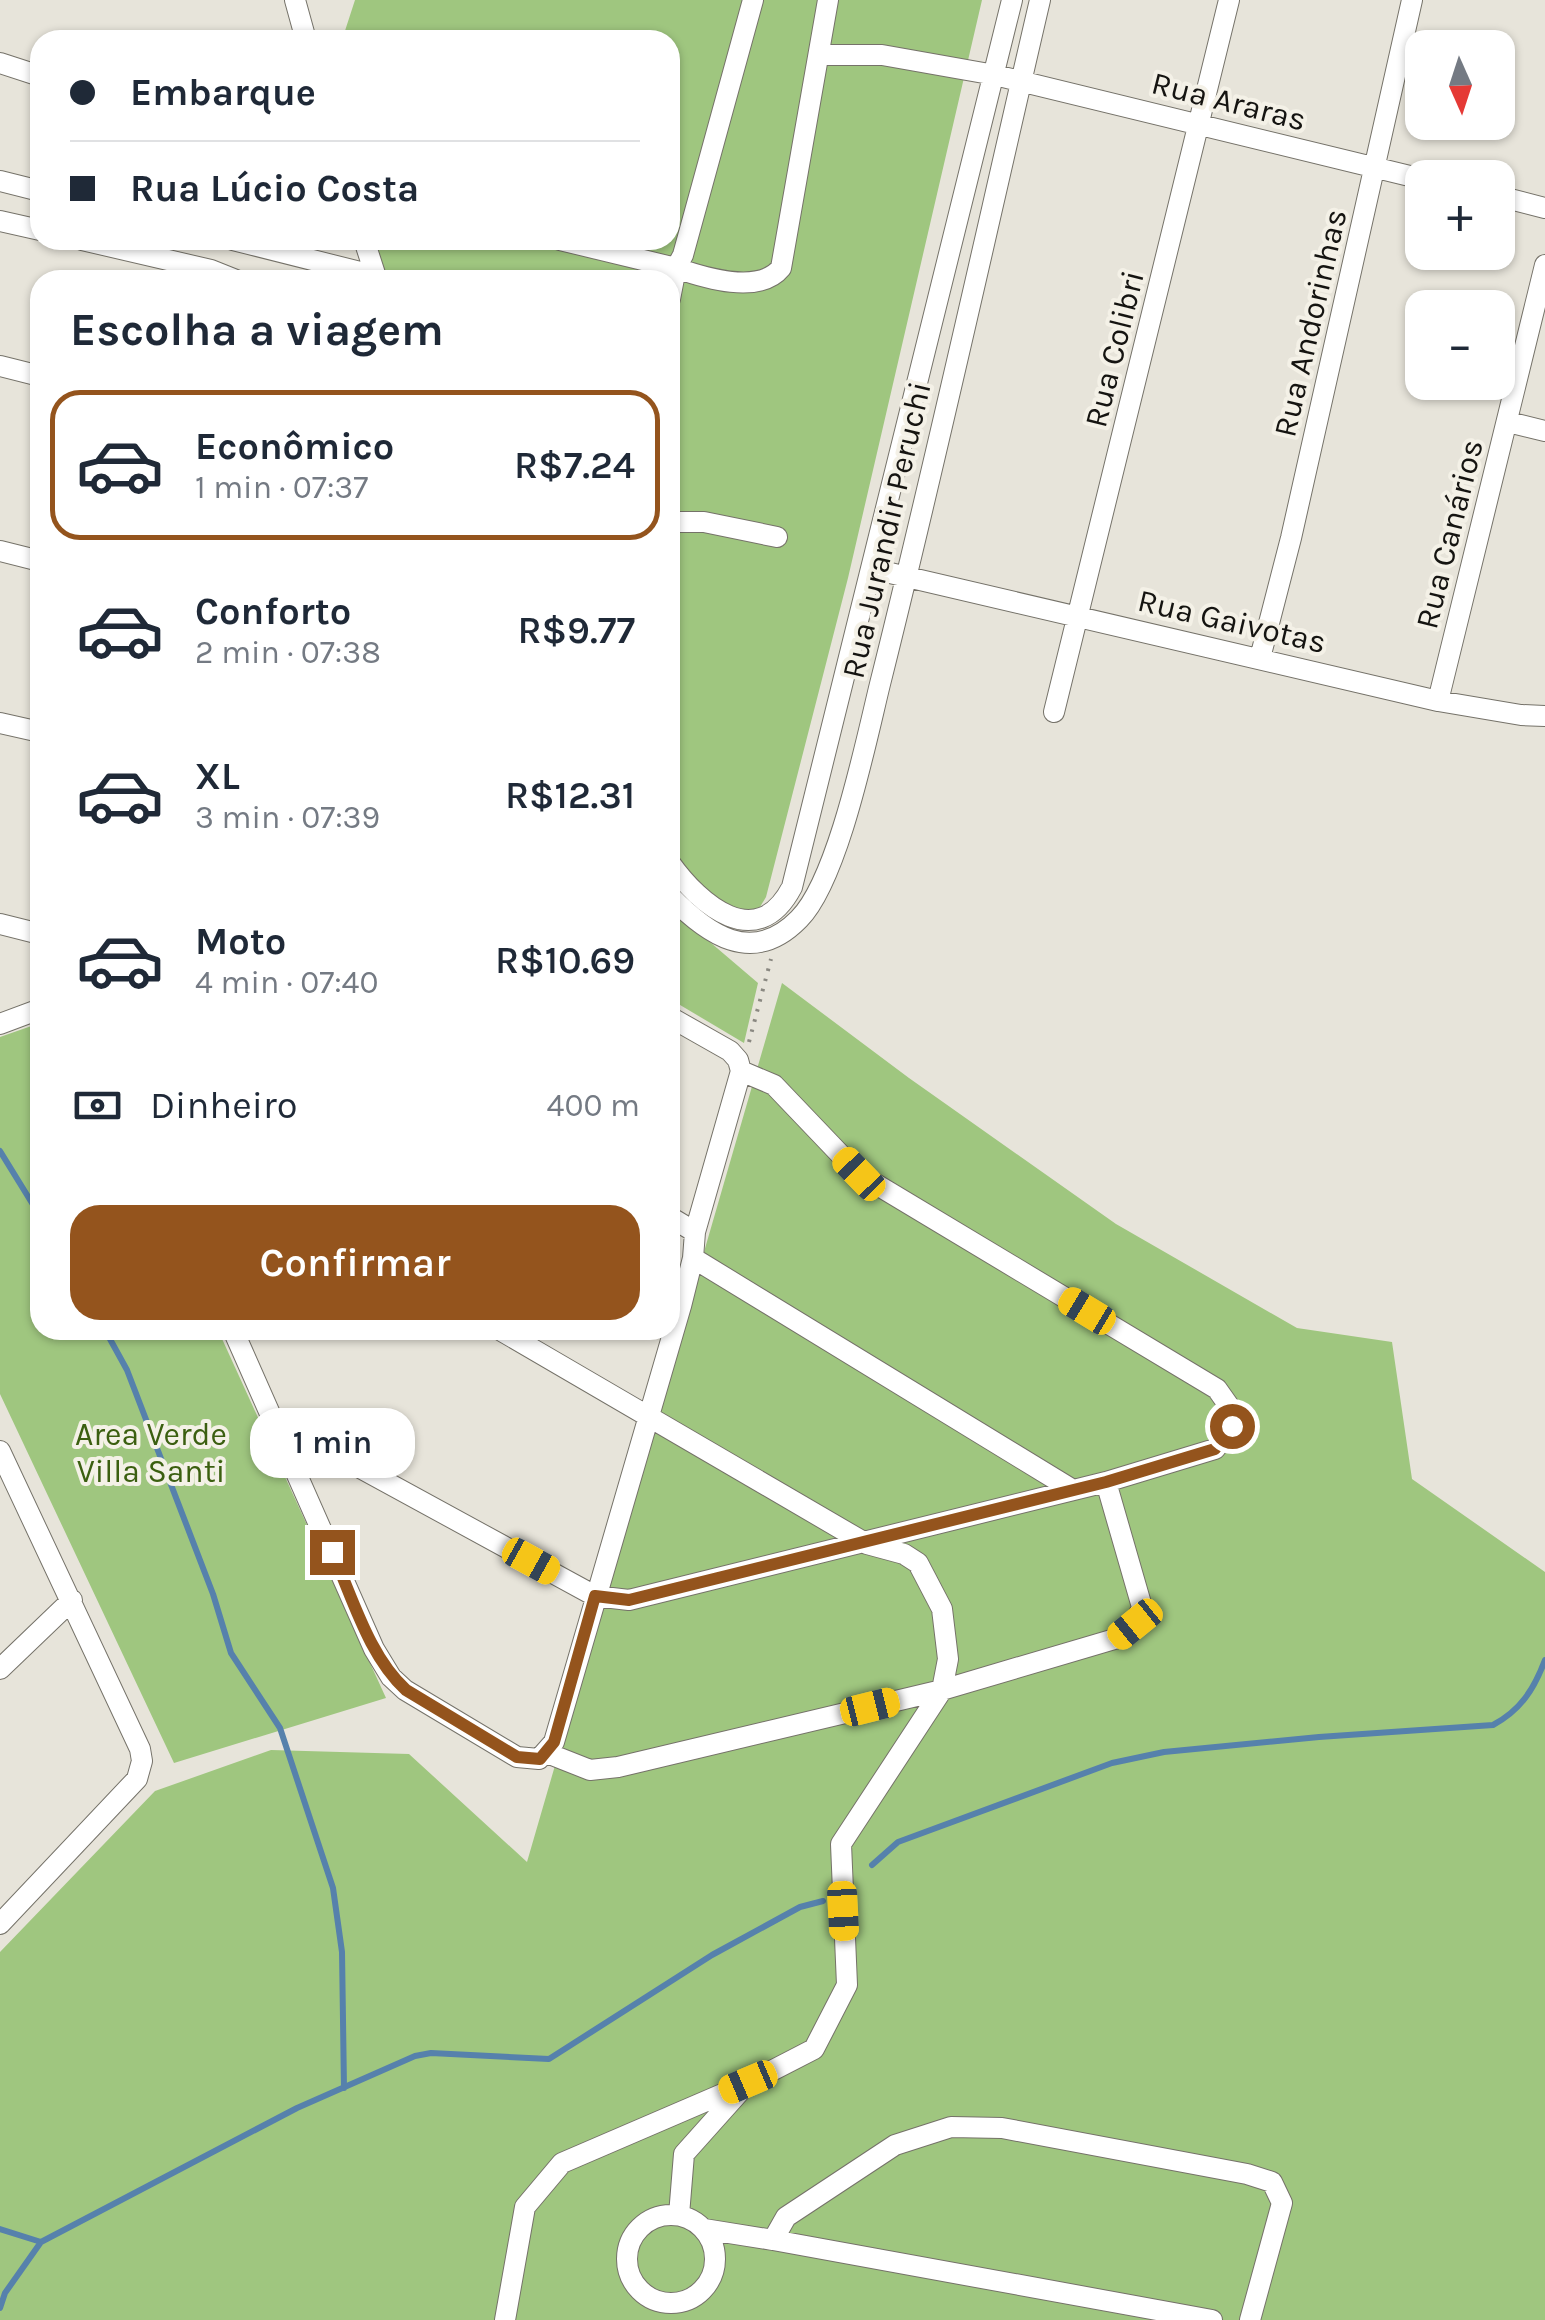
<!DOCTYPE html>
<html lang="pt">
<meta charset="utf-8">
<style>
:root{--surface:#fff;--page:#f2f2f3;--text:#1f2937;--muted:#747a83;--line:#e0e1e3;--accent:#94541d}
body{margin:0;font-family:Karla,sans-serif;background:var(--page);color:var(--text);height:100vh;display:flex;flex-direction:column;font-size:38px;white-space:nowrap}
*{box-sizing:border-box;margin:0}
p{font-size:32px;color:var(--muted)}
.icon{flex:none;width:55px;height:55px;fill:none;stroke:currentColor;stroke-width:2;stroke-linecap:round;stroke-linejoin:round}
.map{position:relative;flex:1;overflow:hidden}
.side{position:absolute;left:30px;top:270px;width:650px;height:1070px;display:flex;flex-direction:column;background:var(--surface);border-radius:30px;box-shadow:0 2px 8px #0004}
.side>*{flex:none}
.hud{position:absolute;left:30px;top:30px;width:650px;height:220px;border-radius:30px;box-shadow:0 2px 8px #0004;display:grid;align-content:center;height:220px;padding:0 40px;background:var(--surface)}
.needle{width:65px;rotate:177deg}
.fabs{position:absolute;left:1405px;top:30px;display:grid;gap:20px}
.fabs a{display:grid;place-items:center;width:110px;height:110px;border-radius:20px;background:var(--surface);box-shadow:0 2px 8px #0004;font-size:50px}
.end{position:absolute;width:45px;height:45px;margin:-22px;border:12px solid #94541d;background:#fff;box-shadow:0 0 0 5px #fff}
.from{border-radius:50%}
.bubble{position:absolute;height:70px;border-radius:30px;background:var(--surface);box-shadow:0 2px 8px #0004;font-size:32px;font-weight:600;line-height:70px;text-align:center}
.car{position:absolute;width:30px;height:60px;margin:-30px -15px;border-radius:12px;box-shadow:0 0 8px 2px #0007;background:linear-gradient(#f5c518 24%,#345 0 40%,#f5c518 0 76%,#345 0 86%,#f5c518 0)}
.hud b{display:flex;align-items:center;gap:35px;height:95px;font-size:38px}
.hud b+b{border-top:2px solid var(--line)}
.hud i{width:25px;height:25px;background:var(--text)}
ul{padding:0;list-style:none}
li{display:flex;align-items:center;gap:30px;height:150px;margin:0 20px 15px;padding:0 20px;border:5px solid transparent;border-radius:30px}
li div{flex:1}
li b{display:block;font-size:38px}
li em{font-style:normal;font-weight:600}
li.on{border-color:var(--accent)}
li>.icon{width:90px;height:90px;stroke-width:1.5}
h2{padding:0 40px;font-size:45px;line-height:120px}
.pay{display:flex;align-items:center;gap:25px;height:110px;padding:0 40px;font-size:38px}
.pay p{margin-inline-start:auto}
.primary-button{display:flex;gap:20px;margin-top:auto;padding:20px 40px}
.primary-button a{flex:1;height:115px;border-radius:30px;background:var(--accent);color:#fff;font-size:40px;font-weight:600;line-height:115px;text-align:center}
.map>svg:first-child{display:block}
.green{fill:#9fc67f}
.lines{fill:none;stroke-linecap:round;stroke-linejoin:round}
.stream{stroke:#5681ac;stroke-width:6}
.minor-casing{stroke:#757269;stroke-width:22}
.path{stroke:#8a8881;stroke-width:4;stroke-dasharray:2.5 8;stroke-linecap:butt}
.minor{stroke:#fff;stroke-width:20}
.route{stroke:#94541d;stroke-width:12}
.labels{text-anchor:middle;stroke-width:8;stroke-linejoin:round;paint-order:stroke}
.street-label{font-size:32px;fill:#151411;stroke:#f4f1e7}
.park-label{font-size:32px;fill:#3b5f10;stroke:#f4f1e7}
</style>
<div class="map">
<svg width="1545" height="2320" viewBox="0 0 1545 2320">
<rect width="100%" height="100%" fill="#e7e4da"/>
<path class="green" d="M 355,0 L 982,0 L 848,578 L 766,897 L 757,912 C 700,920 705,918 670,874 L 670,280 L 382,280 L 371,240 L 670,240 L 670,40 L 342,40 Z
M 670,908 L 758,983 L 744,1043 L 670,999 Z
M 782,983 L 909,1078 L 1116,1224 L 1297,1328 L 1392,1342 L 1412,1479 L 1545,1572 L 1545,2320 L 0,2320 L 0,1952 L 155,1791 L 271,1750 L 409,1754 L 527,1862 Z
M 40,1023 L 40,1330 L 218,1330 L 386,1698 L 174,1763 L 0,1394 L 0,1037 Z"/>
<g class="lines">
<path class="stream" d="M 0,1151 L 40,1216
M 105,1330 L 127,1370 L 213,1594 L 231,1653 L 280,1728 L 333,1888 L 342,1952 L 344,2088
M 872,1865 L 898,1842 L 1112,1763 L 1164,1752 L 1319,1737 L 1493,1725 C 1521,1710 1534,1689 1545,1660
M 0,2229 L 41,2242
M 0,2308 L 5,2293 L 41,2242 L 297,2108 L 415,2056 L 431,2053 L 549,2059 L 712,1955 L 800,1907 L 823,1901"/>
<g class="minor-casing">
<path id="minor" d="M 295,0 L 306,40
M 753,0 L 683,255 L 676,268 C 705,278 759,295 781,268 L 828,0
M 819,55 L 882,55 L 995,75 L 1422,179
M 0,63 L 40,76
M 0,181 L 40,191
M 1498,196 L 1545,208
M 0,221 L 40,230
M 82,240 L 211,270 L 236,280
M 233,240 L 376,276
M 364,240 L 377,280
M 560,240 L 676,268 L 670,299
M 0,366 L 40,376
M 1508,422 L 1545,431
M 670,522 L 704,522 L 777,537
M 0,551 L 40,561
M 873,569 L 1438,701 L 1521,715 L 1545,716
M 1260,658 L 1291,538 L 1412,0
M 1438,701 L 1545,265
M 1054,712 L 1229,0
M 0,723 L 40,732
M 670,863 C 700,905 757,954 792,887 L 1012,0
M 670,896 C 707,934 752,967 799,919 C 838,880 866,741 880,684 C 937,457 987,228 1040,0
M 0,924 L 40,934
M 0,1024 L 40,1009
M 670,1217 L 695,1232
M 693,1258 L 1073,1490
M 233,1330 L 374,1649 L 391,1677 L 405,1690 L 517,1757 L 539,1759 L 554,1742 L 681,1306 L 693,1258 L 695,1232 L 741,1071 L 738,1060 L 730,1051 L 670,1017
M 500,1330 L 867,1544 L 904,1554 L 918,1563 L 942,1609 L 948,1659 L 942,1690 L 841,1844 L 847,1985 L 814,2049 L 748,2083 L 562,2163 L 525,2207 L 505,2320
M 276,1422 L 595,1596 L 629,1600 L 1106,1482 L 1215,1449 L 1232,1426 L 1229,1406 L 1217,1389 L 859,1174 L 774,1085 L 741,1071
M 0,1451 L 140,1749 L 142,1761 L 137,1779 L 0,1924
M 0,1669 L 72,1600
M 547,1753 L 590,1770 L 618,1767 L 942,1690 L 1118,1638 L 1135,1624 L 1142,1607 L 1106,1482
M627 2259a44 44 0 1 1 88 0a44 44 0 1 1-88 0Z
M 679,2215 L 684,2154 L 743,2088
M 704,2229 L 773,2240
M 1212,2320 L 773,2240 L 786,2217 L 895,2145 L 951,2127 L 1002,2128 L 1247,2174 L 1272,2182 L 1282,2203 L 1250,2320"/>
</g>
<path class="path" d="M 749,1042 L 771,959"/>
<use href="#minor" class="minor"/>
</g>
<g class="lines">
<path class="route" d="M 332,1552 C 353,1598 368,1655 406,1690 L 517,1757 L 540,1759 L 554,1742 L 595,1596 L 629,1600 L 1106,1482 L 1215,1449 L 1232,1426"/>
</g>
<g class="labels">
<g class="street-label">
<text transform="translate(1229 101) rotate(14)" y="11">Rua Araras</text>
<text transform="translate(1310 323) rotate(-77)" y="11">Rua Andorinhas</text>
<text transform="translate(1114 349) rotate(-76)" y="11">Rua Colibri</text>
<text transform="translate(886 530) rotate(-77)" y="11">Rua Jurandir Peruchi</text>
<text transform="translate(1449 534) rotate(-76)" y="11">Rua Canários</text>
<text transform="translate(1232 621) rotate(13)" y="11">Rua Gaivotas</text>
</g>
<g class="park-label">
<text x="151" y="1445">Area Verde<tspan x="151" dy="37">Villa Santi</tspan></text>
</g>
</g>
</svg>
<div class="fabs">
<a><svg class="needle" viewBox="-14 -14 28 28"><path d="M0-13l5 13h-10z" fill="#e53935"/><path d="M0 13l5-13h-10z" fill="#747a83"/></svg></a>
<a>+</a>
<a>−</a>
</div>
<i class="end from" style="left:1232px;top:1426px"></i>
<i class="end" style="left:332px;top:1552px"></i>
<div class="bubble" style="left:250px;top:1408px;width:165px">1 min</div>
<i class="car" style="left:859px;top:1174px;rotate:316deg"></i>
<i class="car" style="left:1087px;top:1311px;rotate:301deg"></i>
<i class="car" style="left:531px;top:1561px;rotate:119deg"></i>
<i class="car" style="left:1135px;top:1624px;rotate:231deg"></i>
<i class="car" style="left:870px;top:1707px;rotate:76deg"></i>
<i class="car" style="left:843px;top:1911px;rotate:177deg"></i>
<i class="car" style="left:748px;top:2082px;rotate:247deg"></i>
<div class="hud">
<b><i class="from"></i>Embarque</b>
<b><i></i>Rua Lúcio Costa</b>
</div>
<section class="side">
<h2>Escolha a viagem</h2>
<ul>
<li class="on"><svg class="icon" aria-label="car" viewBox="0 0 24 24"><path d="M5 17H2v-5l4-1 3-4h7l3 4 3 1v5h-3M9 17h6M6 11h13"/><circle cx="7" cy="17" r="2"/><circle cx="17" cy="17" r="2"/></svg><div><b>Econômico</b><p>1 min · 07:37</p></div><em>R$7.24</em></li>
<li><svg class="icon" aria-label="car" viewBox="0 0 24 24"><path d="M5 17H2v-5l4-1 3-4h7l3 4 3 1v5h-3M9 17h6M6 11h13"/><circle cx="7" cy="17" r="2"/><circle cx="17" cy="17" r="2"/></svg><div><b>Conforto</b><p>2 min · 07:38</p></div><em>R$9.77</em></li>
<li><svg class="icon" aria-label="car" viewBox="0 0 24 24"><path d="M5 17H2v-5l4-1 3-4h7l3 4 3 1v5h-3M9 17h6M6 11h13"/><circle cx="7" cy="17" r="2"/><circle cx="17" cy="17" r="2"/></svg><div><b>XL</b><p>3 min · 07:39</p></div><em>R$12.31</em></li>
<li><svg class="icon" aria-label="car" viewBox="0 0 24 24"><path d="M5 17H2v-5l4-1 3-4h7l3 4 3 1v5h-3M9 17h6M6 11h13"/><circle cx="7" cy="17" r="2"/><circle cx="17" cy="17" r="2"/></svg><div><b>Moto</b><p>4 min · 07:40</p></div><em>R$10.69</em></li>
</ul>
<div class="pay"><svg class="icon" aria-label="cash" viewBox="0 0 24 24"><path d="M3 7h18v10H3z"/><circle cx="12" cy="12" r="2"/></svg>Dinheiro<p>400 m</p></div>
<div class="primary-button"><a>Confirmar</a></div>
</section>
</div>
